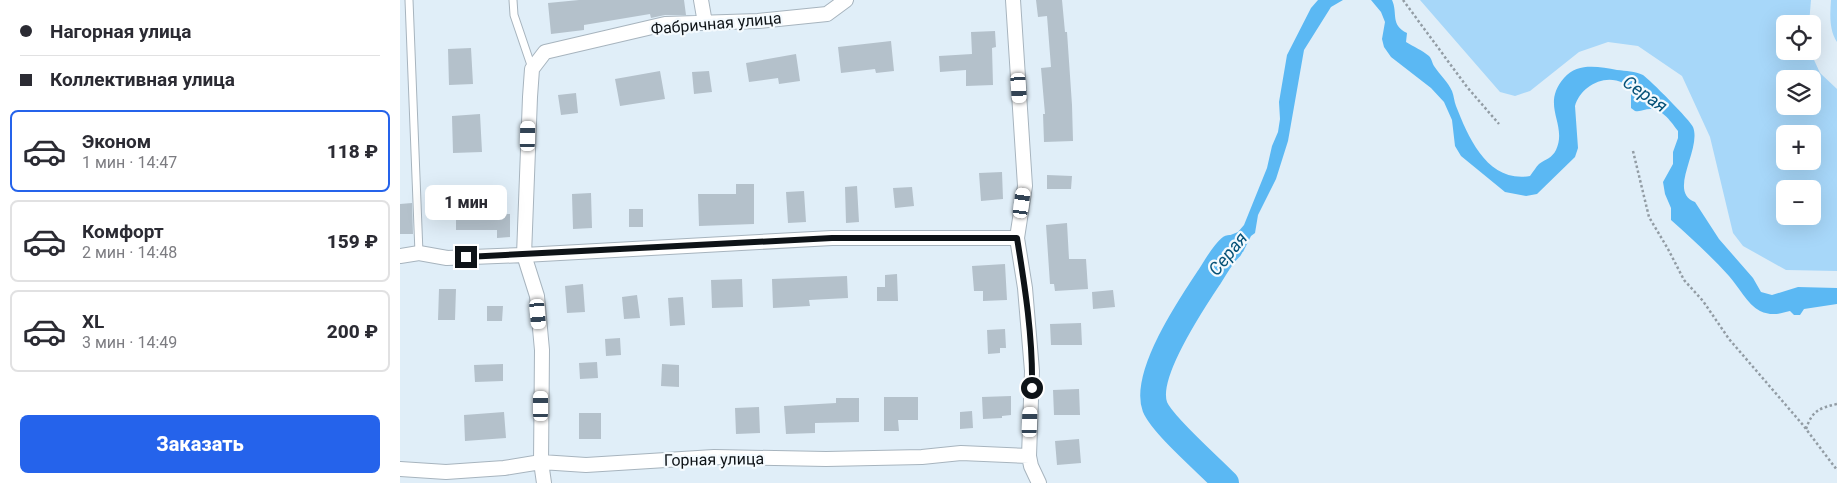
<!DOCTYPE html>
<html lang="ru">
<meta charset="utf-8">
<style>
:root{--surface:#fff;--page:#f2f2f3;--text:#2b2b33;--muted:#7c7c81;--line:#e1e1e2;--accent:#2563eb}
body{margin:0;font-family:Roboto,sans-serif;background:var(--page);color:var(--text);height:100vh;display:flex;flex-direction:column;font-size:19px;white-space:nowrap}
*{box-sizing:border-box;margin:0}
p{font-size:16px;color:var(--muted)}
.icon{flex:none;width:28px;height:28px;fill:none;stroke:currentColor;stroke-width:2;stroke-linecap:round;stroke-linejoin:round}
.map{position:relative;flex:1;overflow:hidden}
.side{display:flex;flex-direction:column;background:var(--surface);width:400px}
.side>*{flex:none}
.hud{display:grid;align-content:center;height:110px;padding:0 20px;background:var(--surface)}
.tools{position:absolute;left:1376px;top:15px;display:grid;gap:10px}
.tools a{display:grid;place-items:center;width:45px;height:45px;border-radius:8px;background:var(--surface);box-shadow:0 5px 20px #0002;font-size:25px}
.end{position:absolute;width:22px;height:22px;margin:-11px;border:6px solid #0e1317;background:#fff;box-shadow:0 0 0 2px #fff}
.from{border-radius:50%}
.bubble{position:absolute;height:35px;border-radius:8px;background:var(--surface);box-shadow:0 5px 20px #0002;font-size:16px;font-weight:800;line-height:35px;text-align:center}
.car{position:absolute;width:15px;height:30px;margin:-15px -8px;border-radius:6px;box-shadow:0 0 4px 1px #0007;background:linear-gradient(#fff 24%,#345 0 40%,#fff 0 76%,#345 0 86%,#fff 0)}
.hud b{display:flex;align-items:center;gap:18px;height:48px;font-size:19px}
.hud b+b{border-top:1px solid var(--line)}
.hud i{width:12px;height:12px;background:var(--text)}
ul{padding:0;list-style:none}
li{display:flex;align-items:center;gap:15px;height:82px;margin:0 10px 8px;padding:0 10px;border:2px solid var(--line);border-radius:8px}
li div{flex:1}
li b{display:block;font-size:19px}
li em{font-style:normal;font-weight:800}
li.on{border-color:var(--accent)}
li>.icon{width:45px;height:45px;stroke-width:1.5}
.cta{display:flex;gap:10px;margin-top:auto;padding:10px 20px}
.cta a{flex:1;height:58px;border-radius:8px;background:var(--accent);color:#fff;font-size:20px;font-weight:800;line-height:58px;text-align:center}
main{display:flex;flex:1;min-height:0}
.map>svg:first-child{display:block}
.green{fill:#a7d7f9;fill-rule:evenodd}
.water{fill:#5bb8f3}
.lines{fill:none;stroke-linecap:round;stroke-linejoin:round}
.river{stroke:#5bb8f3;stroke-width:26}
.building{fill:#b4c1cb}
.lane-casing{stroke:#a7b4be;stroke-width:9}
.street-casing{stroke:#a7b4be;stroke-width:16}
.path{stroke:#929ca4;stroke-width:2.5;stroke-dasharray:2.5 2.5;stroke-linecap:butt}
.lane{stroke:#fff;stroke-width:7}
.street{stroke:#fff;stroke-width:14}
.route{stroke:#0e1317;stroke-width:6}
.labels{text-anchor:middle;stroke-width:4.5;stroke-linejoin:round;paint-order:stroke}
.street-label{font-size:16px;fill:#0e1317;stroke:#f4fafe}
.water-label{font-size:18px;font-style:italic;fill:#065278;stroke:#f4fafe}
</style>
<main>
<section class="side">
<div class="hud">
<b><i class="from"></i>Нагорная улица</b>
<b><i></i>Коллективная улица</b>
</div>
<ul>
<li class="on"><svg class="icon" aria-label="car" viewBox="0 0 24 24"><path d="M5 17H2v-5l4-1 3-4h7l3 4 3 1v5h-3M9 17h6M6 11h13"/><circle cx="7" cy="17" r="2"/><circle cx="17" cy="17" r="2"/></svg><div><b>Эконом</b><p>1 мин · 14:47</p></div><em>118 ₽</em></li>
<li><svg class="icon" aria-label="car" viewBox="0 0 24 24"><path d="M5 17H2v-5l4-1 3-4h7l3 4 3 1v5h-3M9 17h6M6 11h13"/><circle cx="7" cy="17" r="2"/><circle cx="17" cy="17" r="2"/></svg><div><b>Комфорт</b><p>2 мин · 14:48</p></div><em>159 ₽</em></li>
<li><svg class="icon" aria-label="car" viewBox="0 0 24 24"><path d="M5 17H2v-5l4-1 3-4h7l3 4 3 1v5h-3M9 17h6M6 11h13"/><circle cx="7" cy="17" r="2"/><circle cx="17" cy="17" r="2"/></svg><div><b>XL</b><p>3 мин · 14:49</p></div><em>200 ₽</em></li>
</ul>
<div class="cta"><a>Заказать</a></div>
</section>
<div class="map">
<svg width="1437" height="483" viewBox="0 0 1437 483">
<rect width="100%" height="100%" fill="#e0eef8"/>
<path class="green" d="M 1020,0 L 1411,0 L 1409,24 L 1385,24 L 1385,51 L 1410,51 L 1420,73 L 1437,89 L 1437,271 L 1386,270 L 1343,246 L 1333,233 L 1310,137 L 1282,76 L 1238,46 L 1208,42 L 1179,52 L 1130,91 L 1115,96 L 1100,92 ZM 1385,79 L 1412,79 L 1412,106 L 1385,106 ZM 1385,134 L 1412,134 L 1412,161 L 1385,161 ZM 1385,189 L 1412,189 L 1412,216 L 1385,216 Z
M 1431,0 L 1437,0 L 1437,42 C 1429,30 1430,14 1431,0 Z"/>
<path class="water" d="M 918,0 L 943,0 L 931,7 L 904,50 L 888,141 L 876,179 L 858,215 L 855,233 L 851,236 L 843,252 C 827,257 824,267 816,281 L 804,275 L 828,236 L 838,232 L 844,225 L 867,168 L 872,146 L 878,132 L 880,119 L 879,102 L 887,55 L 911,8 Z
M 971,0 L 992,0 C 998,13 990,25 1007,33 L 1006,42 C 1014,47 1022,50 1029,56 C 1032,59 1032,63 1034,66 C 1040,75 1048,82 1052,91 C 1054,96 1054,101 1056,106 C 1069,139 1088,183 1130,176 C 1133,172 1136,167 1139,164 C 1146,159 1152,158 1156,150 C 1168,124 1140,106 1164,78 C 1178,62 1199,67 1217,70 C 1226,71 1235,71 1243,75 C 1249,79 1291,121 1293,127 C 1302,149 1267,192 1295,202 L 1319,239 L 1353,278 L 1361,292 L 1372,295 L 1398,287 L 1437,288 L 1437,304 L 1404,309 L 1400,315 L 1394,315 L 1390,311 C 1379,314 1371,316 1360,311 C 1347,304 1339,287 1329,276 C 1311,256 1291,238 1271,220 L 1271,208 L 1265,194 L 1263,182 L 1273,164 L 1273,152 L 1278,138 L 1278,131 C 1272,123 1262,108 1250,109 C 1245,109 1241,112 1235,111 L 1231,108 L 1231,92 C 1229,89 1226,85 1223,83 C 1204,73 1180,87 1175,106 L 1178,148 L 1175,157 L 1137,194 L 1126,196 L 1105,192 L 1061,156 L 1055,146 L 1052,120 L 1044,102 L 1031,88 L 991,57 L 984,47 L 982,39 L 985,22 L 981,12 Z"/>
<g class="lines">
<path class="river" d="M 826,483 C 810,466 763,426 755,407 C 743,375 792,303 810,276 C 816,267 822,255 830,248"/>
</g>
<path class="building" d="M 179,0 L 284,0 L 286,15 L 265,15 L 251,18 L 250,14 L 184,25 L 184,30 L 151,34 L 148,3 Z
M 636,0 L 662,0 L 665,32 L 667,32 L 672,105 L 673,141 L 644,142 L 643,114 L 645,114 L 641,68 L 651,67 L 647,16 L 638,17 Z
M 595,31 L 596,47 L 592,48 L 593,85 L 566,86 L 566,70 L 540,72 L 539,56 L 572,54 L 571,32 Z
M 491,41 L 494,71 L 476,73 L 475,69 L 441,73 L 438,47 Z
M 71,48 L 73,84 L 49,85 L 48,49 Z
M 396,54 L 400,81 L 379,84 L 378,78 L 349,82 L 346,63 Z
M 260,71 L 265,99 L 220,106 L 215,79 Z
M 309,71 L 312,92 L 294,94 L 292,72 Z
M 176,93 L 178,113 L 161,115 L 158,95 Z
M 80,114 L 82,152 L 53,153 L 52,116 Z
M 602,172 L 603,199 L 581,201 L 579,173 Z
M 647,175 L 672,176 L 671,189 L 647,189 Z
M 336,184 L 354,184 L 354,224 L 299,226 L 298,194 L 336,194 Z
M 457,186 L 459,222 L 446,223 L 445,187 Z
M 512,187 L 514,206 L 495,208 L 493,188 Z
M 404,191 L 406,222 L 388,223 L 386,192 Z
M 191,193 L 192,228 L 173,229 L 172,194 Z
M 56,201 L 80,201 L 80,214 L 110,214 L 110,237 L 97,238 L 97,230 L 56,230 Z
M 12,203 L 13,234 L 0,234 L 0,204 Z
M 229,209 L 243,209 L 243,227 L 229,227 Z
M 667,223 L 669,259 L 686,259 L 688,289 L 655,291 L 654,284 L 650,284 L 646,225 Z
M 605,264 L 607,300 L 583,301 L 583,291 L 574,291 L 572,266 Z
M 497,274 L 498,301 L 477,301 L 477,287 L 485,287 L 485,275 Z
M 447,276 L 448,298 L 409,300 L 410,306 L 373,308 L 372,279 Z
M 342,279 L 343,307 L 312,308 L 311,280 Z
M 183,284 L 185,312 L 167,313 L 165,286 Z
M 39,289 L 56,289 L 55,320 L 38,320 Z
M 713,290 L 715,307 L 693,309 L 692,292 Z
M 237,295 L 240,318 L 224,319 L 222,297 Z
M 283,297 L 285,325 L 270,326 L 268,298 Z
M 87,306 L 103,306 L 102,321 L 87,321 Z
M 681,323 L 682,345 L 651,345 L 650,324 Z
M 605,329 L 606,348 L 600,348 L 600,353 L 588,354 L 587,330 Z
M 220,338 L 221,355 L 206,356 L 205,339 Z
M 197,362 L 198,378 L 180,379 L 179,363 Z
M 103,364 L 103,381 L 75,382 L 74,365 Z
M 262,364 L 279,365 L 279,387 L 261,386 Z
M 679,389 L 680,415 L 654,415 L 653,390 Z
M 611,396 L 611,415 L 602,416 L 602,418 L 583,419 L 582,397 Z
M 484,397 L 518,397 L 518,420 L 498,420 L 499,431 L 484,431 Z
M 436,398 L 459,398 L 459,422 L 415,423 L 415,433 L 386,434 L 384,406 L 436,403 Z
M 359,407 L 360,433 L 336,434 L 335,408 Z
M 572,411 L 573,428 L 560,429 L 560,412 Z
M 104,412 L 106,438 L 65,441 L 64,415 Z
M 179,413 L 201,413 L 201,439 L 179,439 Z
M 679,439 L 681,463 L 657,465 L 655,441 Z"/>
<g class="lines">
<g class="lane-casing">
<path id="lane" d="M 9,0 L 19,253
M 113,0 L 114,15 L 132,68"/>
</g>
<g class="street-casing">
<path id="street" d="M 301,0 L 305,23
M 613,0 L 625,186 L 617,238 L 625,288 L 632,371 L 629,456 L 631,466 L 639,483
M 0,256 L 19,253 L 47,258 L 124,255 L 432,238 L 617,238
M 0,469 L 46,472 L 104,468 L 141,462 L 186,465 L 314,457 L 426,459 L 522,457 L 561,453 L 629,456
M 144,483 L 141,462 L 142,350 L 137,296 L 124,255 L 130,97 L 132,69 L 145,52 L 265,24 L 358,21 L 427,14 L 446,0"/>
</g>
<path class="path" d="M 1003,0 L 1067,87 L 1099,124
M 1233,151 L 1249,217 L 1268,249 L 1284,280 L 1303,301 L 1329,339 L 1403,425 L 1437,470
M 1406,429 C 1412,411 1419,408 1437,404"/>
<use href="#lane" class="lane"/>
<use href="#street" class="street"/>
</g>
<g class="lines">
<path class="route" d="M 66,257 L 432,238 L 617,238 C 625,287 633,338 632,388"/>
</g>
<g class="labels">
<g class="street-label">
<text transform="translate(316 23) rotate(-5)" y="6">Фабричная улица</text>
<text transform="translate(314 459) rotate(-1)" y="6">Горная улица</text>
</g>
<g class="water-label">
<text transform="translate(1245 94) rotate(35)" y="6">Серая</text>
<text transform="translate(828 254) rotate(-51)" y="6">Серая</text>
</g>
</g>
</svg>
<div class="tools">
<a><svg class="icon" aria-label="locate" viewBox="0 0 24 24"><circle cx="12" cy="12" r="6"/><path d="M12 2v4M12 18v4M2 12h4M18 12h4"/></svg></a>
<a><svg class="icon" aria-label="layers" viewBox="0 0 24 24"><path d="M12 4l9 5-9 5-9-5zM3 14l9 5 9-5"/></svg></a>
<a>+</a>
<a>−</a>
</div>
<i class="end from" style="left:632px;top:388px"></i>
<i class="end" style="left:66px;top:257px"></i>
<div class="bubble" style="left:25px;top:185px;width:82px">1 мин</div>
<i class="car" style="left:619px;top:88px;rotate:176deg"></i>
<i class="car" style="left:128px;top:136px;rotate:1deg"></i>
<i class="car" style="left:622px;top:203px;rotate:8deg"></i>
<i class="car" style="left:138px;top:314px;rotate:175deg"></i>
<i class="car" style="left:141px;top:406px;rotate:0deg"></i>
<i class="car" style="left:630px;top:422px;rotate:2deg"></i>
</div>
</main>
